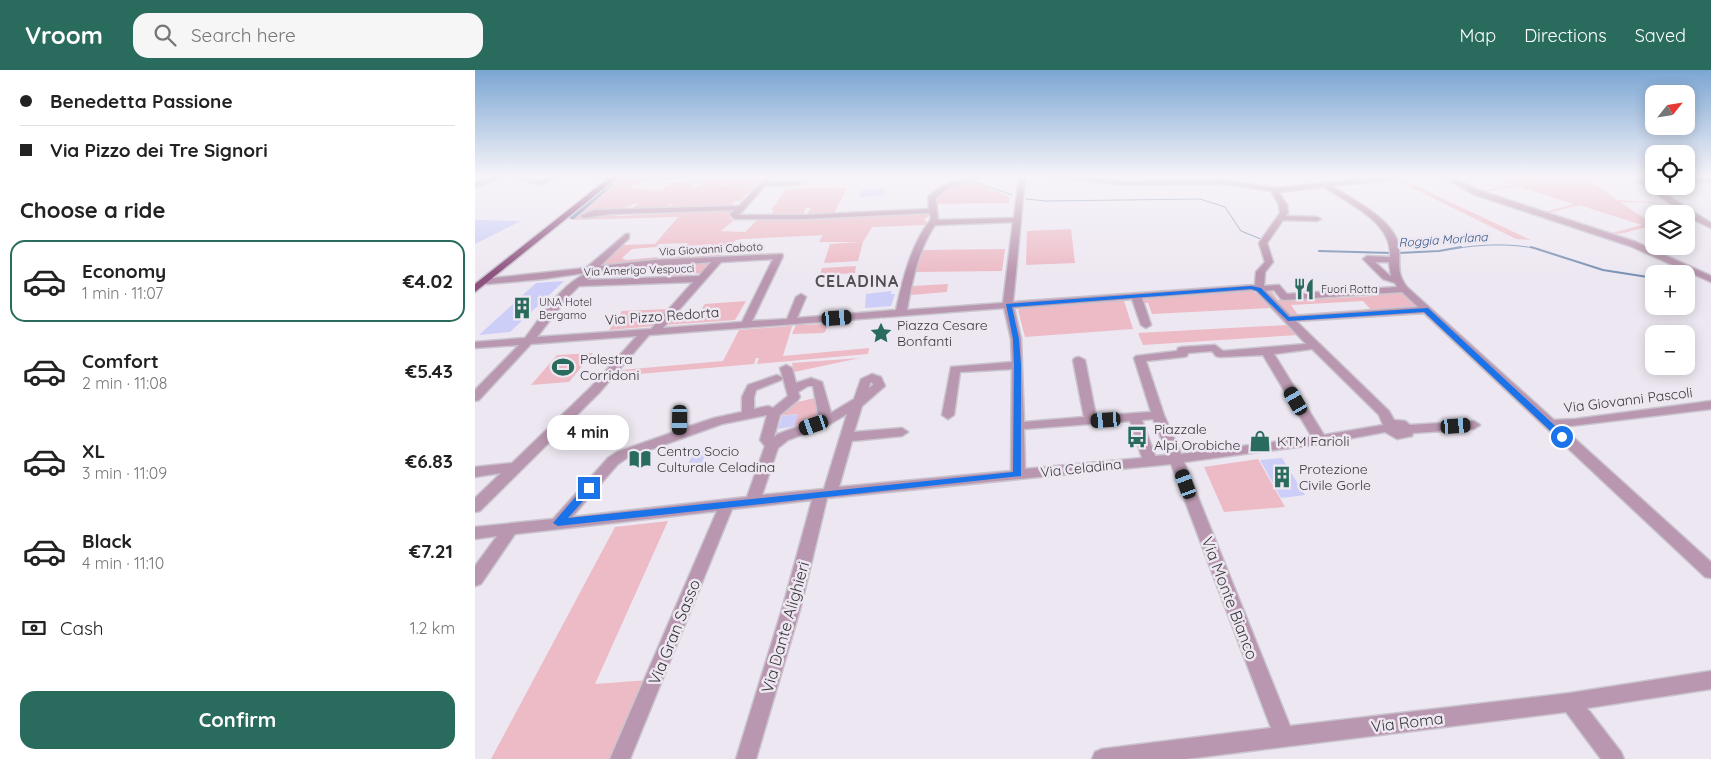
<!DOCTYPE html>
<meta charset="utf-8">
<style>
:root{--surface:#fff;--page:#f6f6f6;--text:#222;--muted:#767676;--line:#e0e0e0;--accent:#296b5c}
body{margin:0;font-family:Quicksand,sans-serif;background:var(--page);color:var(--text);height:100vh;display:flex;flex-direction:column;font-size:19px;white-space:nowrap}
*{box-sizing:border-box;margin:0}
p{font-size:16px;color:var(--muted)}
.icon{flex:none;width:28px;height:28px;fill:none;stroke:currentColor;stroke-width:2;stroke-linecap:round;stroke-linejoin:round}
.map{position:relative;flex:1;overflow:hidden}
.sheet{display:flex;flex-direction:column;background:var(--surface);width:475px}
.sheet>*{flex:none}
.top-card{display:grid;align-content:center;height:110px;padding:0 20px;background:var(--surface)}
.needle{width:32px;rotate:60deg}
.tools{position:absolute;left:1170px;top:15px;display:grid;gap:10px}
.tools a{display:grid;place-items:center;width:50px;height:50px;border-radius:10px;background:var(--surface);box-shadow:0 2px 12px #0003;font-size:25px}
.end{position:absolute;width:22px;height:22px;margin:-11px;border:6px solid #1a73e8;background:#fff;box-shadow:0 0 0 2px #fff}
.from{border-radius:50%}
.bubble{position:absolute;height:35px;border-radius:15px;background:var(--surface);box-shadow:0 2px 12px #0003;font-size:16px;font-weight:700;line-height:35px;text-align:center}
.car{position:absolute;width:15px;height:30px;margin:-15px -8px;border-radius:6px;box-shadow:0 0 4px 1px #0007;background:linear-gradient(#222 24%,#8ab4d8 0 40%,#222 0 76%,#8ab4d8 0 86%,#222 0)}
.top-card b{display:flex;align-items:center;gap:18px;height:48px;font-size:19px}
.top-card b+b{border-top:1px solid var(--line)}
.top-card i{width:12px;height:12px;background:var(--text)}
ul{padding:0;list-style:none}
li{display:flex;align-items:center;gap:15px;height:82px;margin:0 10px 8px;padding:0 10px;border:2px solid transparent;border-radius:15px}
li div{flex:1}
li b{display:block;font-size:19px}
li em{font-style:normal;font-weight:700}
li.on{border-color:var(--accent)}
li>.icon{width:45px;height:45px;stroke-width:1.5}
h2{padding:0 20px;font-size:22px;line-height:60px}
.pay{display:flex;align-items:center;gap:12px;height:55px;padding:0 20px;font-size:19px}
.pay p{margin-inline-start:auto}
.button{display:flex;gap:10px;margin-top:auto;padding:10px 20px}
.button a{flex:1;height:58px;border-radius:15px;background:var(--accent);color:#fff;font-size:20px;font-weight:700;line-height:58px;text-align:center}
header{display:flex;align-items:center;gap:30px;box-sizing:border-box;height:70px;padding:0 25px;background:var(--accent);color:#fff}
header strong{font-size:24px}
nav{display:flex;gap:28px;margin-inline-start:auto;font-size:18px}
.search{width:350px;height:45px;background:var(--page);display:flex;align-items:center;gap:12px;box-sizing:border-box;padding:0 18px;border-radius:15px;color:var(--muted);font-size:19px}
main{display:flex;flex:1;min-height:0}
.map>svg:first-child{display:block}
.green{fill:#ecbbc6}
.lines{fill:none;stroke-linecap:round;stroke-linejoin:round}
.stream-far1{stroke:#7991b3;stroke-width:1}
.stream{stroke:#7991b3;stroke-width:2}
.canal{fill:#7991b3;fill-rule:evenodd}
.building{fill:#cccef8}
.minor-casing{stroke:#c9c4cd;stroke-width:3}
.major-casing{stroke:#c9c4cd;stroke-width:3}
.minor{fill:#ba97b0;fill-rule:evenodd}
.major{fill:#8e527f;fill-rule:evenodd}
.route{fill:#1a73e8}
.labels{text-anchor:middle;stroke-width:5;stroke-linejoin:round;paint-order:stroke}
.far-street-label{font-size:11px;fill:#3a373b;stroke:#ede7f1}
.far-poi-label{font-size:11px;fill:#3a373b;stroke:#ede7f1;text-anchor:start}
.far-water-label{font-size:12px;font-style:italic;fill:#345786;stroke:#ede7f1}
.street-label{font-size:14px;fill:#3a373b;stroke:#ede7f1}
.poi-label{font-size:14px;fill:#3a373b;stroke:#ede7f1;text-anchor:start}
.far-district-label{font-size:16px;font-weight:bold;letter-spacing:1px;fill:#524e56;stroke:#ede7f1}
.near-street-label{font-size:16px;fill:#3a373b;stroke:#ede7f1}
</style>
<header>
<strong>Vroom</strong>
<div class="search"><svg class="icon" aria-label="search" viewBox="0 0 24 24"><circle cx="10" cy="10" r="6"/><path d="M15 15l6 6"/></svg>Search here</div>
<nav><a>Map</a><a>Directions</a><a>Saved</a></nav>
</header>
<main>
<section class="sheet">
<div class="top-card">
<b><i class="from"></i>Benedetta Passione</b>
<b><i></i>Via Pizzo dei Tre Signori</b>
</div>
<h2>Choose a ride</h2>
<ul>
<li class="on"><svg class="icon" aria-label="car" viewBox="0 0 24 24"><path d="M5 17H2v-5l4-1 3-4h7l3 4 3 1v5h-3M9 17h6M6 11h13"/><circle cx="7" cy="17" r="2"/><circle cx="17" cy="17" r="2"/></svg><div><b>Economy</b><p>1 min · 11:07</p></div><em>€4.02</em></li>
<li><svg class="icon" aria-label="car" viewBox="0 0 24 24"><path d="M5 17H2v-5l4-1 3-4h7l3 4 3 1v5h-3M9 17h6M6 11h13"/><circle cx="7" cy="17" r="2"/><circle cx="17" cy="17" r="2"/></svg><div><b>Comfort</b><p>2 min · 11:08</p></div><em>€5.43</em></li>
<li><svg class="icon" aria-label="car" viewBox="0 0 24 24"><path d="M5 17H2v-5l4-1 3-4h7l3 4 3 1v5h-3M9 17h6M6 11h13"/><circle cx="7" cy="17" r="2"/><circle cx="17" cy="17" r="2"/></svg><div><b>XL</b><p>3 min · 11:09</p></div><em>€6.83</em></li>
<li><svg class="icon" aria-label="car" viewBox="0 0 24 24"><path d="M5 17H2v-5l4-1 3-4h7l3 4 3 1v5h-3M9 17h6M6 11h13"/><circle cx="7" cy="17" r="2"/><circle cx="17" cy="17" r="2"/></svg><div><b>Black</b><p>4 min · 11:10</p></div><em>€7.21</em></li>
</ul>
<div class="pay"><svg class="icon" aria-label="cash" viewBox="0 0 24 24"><path d="M3 7h18v10H3z"/><circle cx="12" cy="12" r="2"/></svg>Cash<p>1.2 km</p></div>
<div class="button"><a>Confirm</a></div>
</section>
<div class="map">
<svg width="1236" height="689" viewBox="0 0 1236 689">
<rect width="100%" height="100%" fill="#ede7f1"/>
<path class="green" d="M 915,107 L 922,107 L 1056,170 L 1041,169 Z
M 1024,107 L 1156,107 L 1159,109 L 1112,108 L 1142,130 L 1192,133 L 1145,132 L 1179,155 L 1179,159 C 1165,154 1151,167 1137,163 L 1167,155 L 1104,135 L 1073,143 L 1070,142 L 1099,134 L 1042,116 L 1010,122 L 1006,121 L 1037,115 Z
M 287,108 L 265,131 L 261,131 L 253,137 L 194,138 L 200,132 L 189,139 L 155,140 L 163,134 L 160,133 C 144,145 123,133 108,145 L 110,148 L 129,143 L 144,146 L 257,140 L 259,140 L 254,148 L 259,150 L 246,161 L 270,162 L 283,149 L 449,143 L 454,144 L 454,146 L 449,149 L 452,153 L 451,155 L 397,157 L 388,172 L 383,191 L 349,193 L 355,174 L 385,172 L 344,172 L 348,165 L 267,169 L 261,170 L 245,187 L 189,190 L 191,188 L 216,185 L 215,187 L 229,186 L 237,174 L 211,176 L 213,173 L 184,174 L 181,177 L 157,179 L 147,188 L 151,190 L 183,187 L 181,190 L 127,195 L 146,175 L 180,174 L 203,147 L 96,150 L 142,112 L 147,111 L 188,110 L 165,112 L 154,118 L 177,119 L 176,120 L 186,120 L 195,112 L 218,112 L 214,115 L 219,115 L 215,119 L 219,119 L 228,111 L 252,111 L 247,115 L 249,116 L 257,109 Z
M 495,111 L 535,127 L 534,133 L 460,134 L 460,131 L 462,125 L 470,120 Z
M 359,116 L 358,119 L 372,118 L 359,143 L 332,144 L 336,138 L 331,138 L 328,144 L 296,145 L 299,140 L 296,140 L 311,119 L 354,118 Z
M 596,159 L 600,193 L 551,195 L 552,161 Z
M 530,179 L 527,201 L 439,202 L 448,180 Z
M 237,192 L 227,203 L 192,207 L 203,194 Z
M 381,196 L 380,203 L 345,205 L 347,198 Z
M 473,214 L 472,222 L 436,225 L 437,216 Z
M 795,219 L 803,230 L 809,229 L 811,231 L 898,226 L 896,223 L 926,221 L 944,237 L 897,241 L 888,231 L 816,235 L 823,245 L 814,246 L 792,220 Z
M 776,221 L 781,223 L 795,238 L 677,244 L 673,233 L 667,233 L 666,229 Z
M 645,229 L 649,231 L 658,259 L 550,267 L 543,240 L 547,238 Z
M 271,231 L 260,250 L 190,255 L 201,242 L 225,241 L 230,234 Z
M 194,239 L 180,256 L 134,260 L 147,241 Z
M 353,254 L 350,262 L 348,263 L 317,264 L 321,255 Z
M 813,255 L 823,265 L 668,275 L 663,263 Z
M 317,256 L 308,286 L 394,278 L 393,284 L 282,294 L 284,288 L 281,288 L 279,294 L 141,306 L 146,300 L 248,291 L 264,260 Z
M 118,283 L 94,312 L 56,315 L 82,285 Z
M 385,288 L 319,302 L 317,293 Z
M 339,328 L 345,350 L 319,357 L 322,344 L 302,346 L 304,342 L 323,332 Z
M 783,389 L 810,437 L 749,442 L 729,397 Z
M 193,451 L 120,614 L 174,610 L 139,689 L 16,689 L 140,457 Z"/>
<g class="lines">
<path class="stream-far1" d="M 486,107 L 537,125
M 551,129 L 571,131 L 725,129 L 750,137 L 766,161 L 786,169
M 978,179 C 1006,174 1036,173 1064,179"/>
<path class="stream" d="M 1056,177 L 1128,200 L 1179,208
M 844,181 L 917,183
M 923,183 L 964,181 L 986,177"/>
<path class="canal" d="M 135,113 L 139,114 L 99,149 L 95,149 L 95,147 Z"/>
</g>
<path class="building" d="M 404,119 L 411,119 L 408,126 L 384,127 L 387,120 Z
M 0,150 L 46,151 L 0,174 Z
M 89,211 L 35,262 L 4,265 L 61,213 Z
M 416,221 L 416,224 L 420,224 L 416,236 L 390,238 L 391,224 Z
M 323,344 L 320,356 L 303,359 L 307,346 Z
M 233,380 L 223,400 L 215,401 L 218,394 L 212,395 L 220,381 Z
M 176,382 L 176,390 L 153,397 L 153,390 Z
M 807,388 L 830,425 L 806,428 L 785,390 Z"/>
<g class="lines">
<g class="minor-casing">
<path id="minor" d="M 16,107 L 27,107 L 0,117 L 0,113 Z
M 34,107 L 50,107 L 66,111 L 73,107 L 82,107 L 67,115 Z
M 111,107 L 214,107 L 138,111 Z
M 291,107 L 298,107 L 294,112 L 323,111 L 326,113 L 323,115 L 290,116 L 264,145 L 328,145 L 454,139 L 453,127 C 466,114 488,107 506,107 L 470,120 L 461,128 L 463,150 L 539,148 L 544,107 L 550,107 L 538,232 L 780,215 L 781,202 L 790,192 L 784,173 L 805,143 L 804,135 L 796,121 L 749,114 L 648,115 L 574,107 L 607,107 L 648,111 L 749,110 L 801,118 L 901,107 L 919,107 L 916,110 L 857,116 C 877,129 917,149 923,173 C 927,191 919,200 932,217 L 1079,350 L 1100,349 L 1236,331 L 1236,339 L 1087,357 L 1236,492 L 1236,508 L 1230,507 L 949,243 L 821,251 L 914,341 L 919,350 L 930,351 L 935,355 L 999,351 L 1005,355 L 999,359 L 938,363 L 937,366 L 922,369 L 910,362 L 845,374 L 709,392 L 815,656 L 1095,623 L 1236,601 L 1236,619 L 1112,638 L 1146,682 L 1149,689 L 1126,689 L 1091,642 L 711,689 L 617,689 L 620,682 L 627,679 L 796,658 L 696,394 L 352,428 L 326,536 L 281,689 L 261,689 L 308,536 L 337,430 L 257,439 L 155,689 L 135,689 L 242,441 L 40,464 L 6,514 L 0,516 L 0,496 L 22,466 L 0,469 L 0,457 L 78,449 L 133,388 L 142,382 L 199,362 L 199,340 L 201,337 L 205,336 L 211,340 L 212,357 L 239,348 L 267,342 L 267,327 L 273,315 L 302,305 L 308,308 L 305,298 L 311,295 L 317,298 L 321,313 L 336,308 L 347,312 L 356,343 L 379,329 L 386,309 L 397,304 L 406,307 L 410,316 L 387,336 L 379,362 L 427,358 L 433,362 L 427,366 L 377,371 L 364,417 L 536,401 L 537,299 L 485,302 L 479,345 L 473,349 L 467,345 L 476,297 L 537,292 L 536,269 L 529,238 L 174,265 L 124,323 L 5,441 L 0,442 L 0,428 L 26,403 L 0,407 L 0,397 L 37,393 L 116,317 L 162,266 L 56,274 L 4,330 L 0,331 L 0,320 L 44,275 L 0,278 L 0,272 L 50,268 C 68,245 86,213 115,202 L 68,209 L 12,214 L 9,213 L 9,209 L 111,198 L 151,164 L 154,164 L 154,168 L 125,196 L 179,190 L 307,184 L 308,186 L 277,251 L 312,249 L 321,227 L 326,224 L 331,227 L 322,248 L 421,240 C 428,208 436,175 456,149 L 455,143 L 328,149 L 260,149 L 255,145 L 259,140 L 135,144 L 109,148 L 105,146 L 119,140 L 264,136 ZM 849,117 C 874,134 918,152 915,187 L 892,186 L 888,189 L 908,209 L 920,213 L 922,217 L 812,224 L 804,215 L 789,216 L 790,202 L 798,192 L 792,173 L 808,150 L 842,151 L 846,149 L 842,147 L 811,146 L 813,143 L 812,135 L 804,122 ZM 538,152 L 528,233 L 432,240 C 437,211 443,180 460,155 ZM 298,189 L 267,252 L 188,258 L 246,192 ZM 236,192 L 224,206 L 112,210 L 121,204 L 116,201 L 119,200 L 123,202 ZM 900,192 L 914,192 L 916,206 L 914,205 ZM 218,212 L 176,259 L 62,267 L 92,228 L 104,216 ZM 776,220 L 781,221 L 831,274 L 748,281 L 740,275 L 707,277 L 703,278 L 702,281 L 661,286 L 659,288 L 676,342 L 621,346 L 610,290 L 604,287 L 600,288 L 598,290 L 609,347 L 549,352 L 546,269 L 539,238 L 657,229 L 666,255 L 671,258 L 676,255 L 667,228 ZM 799,220 L 806,229 L 809,230 L 927,222 L 943,237 L 816,246 L 791,221 ZM 837,279 L 904,345 L 908,355 L 849,365 L 799,284 ZM 737,281 L 741,286 L 745,287 L 788,285 L 837,367 L 706,384 L 689,345 L 671,291 L 708,287 L 712,286 L 713,283 ZM 308,308 L 313,326 L 298,338 L 293,336 L 279,339 L 279,327 L 281,320 L 306,310 ZM 397,312 L 398,315 L 394,318 L 395,313 ZM 333,316 L 338,316 L 344,349 L 303,364 L 299,367 L 305,345 L 323,330 L 325,327 L 323,322 ZM 372,344 L 349,419 L 287,425 L 303,378 L 313,370 L 355,354 ZM 292,345 L 285,370 L 290,376 L 272,427 L 97,447 L 143,394 L 152,388 L 247,354 ZM 678,349 L 693,385 L 680,386 L 667,350 ZM 655,351 L 667,388 L 550,399 L 549,359 Z
M 967,107 L 976,107 L 1006,121 L 1161,172 L 1236,206 L 1236,212 L 1155,176 L 1000,125 Z
M 1165,108 L 1236,153 L 1236,158 L 1215,148 L 1163,111 L 1162,110 Z
M 1211,108 L 1236,108 L 1236,112 L 1211,112 Z"/>
</g>
<g class="major-casing">
<path id="major" d="M 135,107 L 143,107 L 0,222 L 0,214 Z"/>
</g>
<use href="#minor" class="minor"/>
<use href="#major" class="major"/>
</g>
<linearGradient id="sky" x2="0" y2="1"><stop stop-color="#7ba6d3"/><stop offset="0.52" stop-color="#f7f4f9"/><stop offset="1" stop-color="#f7f4f9" stop-opacity="0"/></linearGradient>
<rect width="1236" height="204" fill="url(#sky)"/>
<path class="route" d="M 776,216 L 786,218 L 814,247 L 953,238 L 1092,367 L 1087,369 L 1084,369 L 949,242 L 813,251 L 782,221 L 776,219 L 537,237 L 544,269 L 546,295 L 546,406 L 83,456 L 78,453 L 110,416 L 114,415 L 118,418 L 117,421 L 93,448 L 538,402 L 539,295 L 538,269 L 531,234 Z"/>
<defs>
<g id="restaurant-bare" transform="scale(1.725)"><path d="M-5-6h1v4h1v-4h1v4h1v-4h1v5L-1.5 .5V6h-2V.5L-5-1ZM5-6V6H3V1.5H1.5Q1.5-4 5-6Z" fill="#296b5c" stroke="#ede7f1" stroke-width="2.5" paint-order="stroke"/></g>
<g id="building-bare" transform="scale(1.725)"><path d="M-4-6H4V6H1V3H-1V6H-4ZM-2.5-4.3h1.7v1.8h-1.7ZM.8-4.3h1.7v1.8H.8ZM-2.5-1h1.7V.8h-1.7ZM.8-1h1.7V.8H.8Z" fill="#296b5c" stroke="#ede7f1" stroke-width="2.5" paint-order="stroke"/></g>
<g id="sight-bare" transform="scale(1.725)"><path d="M0-6L1.8-2.2L6-1.7L2.9 1.2L3.7 5.4L0 3.3L-3.7 5.4L-2.9 1.2L-6-1.7L-1.8-2.2Z" fill="#296b5c" stroke="#ede7f1" stroke-width="2.5" paint-order="stroke"/></g>
<g id="stadium-bare" transform="scale(1.725)"><path d="M0-5a6.5 5 0 1 0 0 10a6.5 5 0 1 0 0-10ZM-3.5-1.8h7v3.6h-7Z" fill="#296b5c" stroke="#ede7f1" stroke-width="2.5" paint-order="stroke"/></g>
<g id="bus-bare" transform="scale(1.725)"><path d="M-5-6H5V4H4V6H2V4H-2V6H-4V4H-5ZM-3.5-4V0h7V-4ZM-3.5 1.2v1.5H-2V1.2ZM2 1.2v1.5H3.5V1.2Z" fill="#296b5c" stroke="#ede7f1" stroke-width="2.5" paint-order="stroke"/></g>
<g id="shop-bare" transform="scale(1.725)"><path d="M-5-2.5h2.3a2.7 3.5 0 0 1 5.4 0H5L5.5 6h-11ZM-1.5-2.5h3a1.5 2.3 0 0 0-3 0Z" fill="#296b5c" stroke="#ede7f1" stroke-width="2.5" paint-order="stroke"/></g>
<g id="library-bare" transform="scale(1.725)"><path d="M-6-4Q-3-5.5-.7-3.5V5Q-3 3-6 4ZM6-4Q3-5.5 .7-3.5V5Q3 3 6 4Z" fill="#296b5c" stroke="#ede7f1" stroke-width="2.5" paint-order="stroke"/></g>
</defs>
<g fill-rule="evenodd">
<use href="#restaurant-bare" x="829" y="219"/>
<use href="#building-bare" x="47" y="238"/>
<use href="#sight-bare" x="406" y="263"/>
<use href="#stadium-bare" x="88" y="297"/>
<use href="#bus-bare" x="662" y="367"/>
<use href="#shop-bare" x="785" y="371"/>
<use href="#library-bare" x="165" y="389"/>
<use href="#building-bare" x="807" y="407"/>
</g>
<g class="labels">
<g class="far-street-label">
<text transform="translate(236 179) rotate(-3)" y="4">Via Giovanni Caboto</text>
<text transform="translate(164 200) rotate(-2)" y="4">Via Amerigo Vespucci</text>
</g>
<g class="far-poi-label">
<text x="846" y="223">Fuori Rotta</text>
<text x="64" y="236">UNA Hotel<tspan x="64" dy="13">Bergamo</tspan></text>
</g>
<g class="far-water-label">
<text transform="translate(968 170) rotate(-4)" y="4">Roggia Morlana</text>
</g>
<g class="street-label">
<text transform="translate(187 246) rotate(-4)" y="5">Via Pizzo Redorta</text>
<text transform="translate(1153 330) rotate(-7)" y="5">Via Giovanni Pascoli</text>
<text transform="translate(606 398) rotate(-6)" y="5">Via Celadina</text>
</g>
<g class="poi-label">
<text x="422" y="260">Piazza Cesare<tspan x="422" dy="16">Bonfanti</tspan></text>
<text x="105" y="294">Palestra<tspan x="105" dy="16">Corridoni</tspan></text>
<text x="679" y="364">Piazzale<tspan x="679" dy="16">Alpi Orobiche</tspan></text>
<text x="802" y="376">KTM Farioli</text>
<text x="182" y="386">Centro Socio<tspan x="182" dy="16">Culturale Celadina</tspan></text>
<text x="824" y="404">Protezione<tspan x="824" dy="16">Civile Gorle</tspan></text>
</g>
<g class="far-district-label">
<text x="382" y="217">CELADINA</text>
</g>
<g class="near-street-label">
<text transform="translate(755 528) rotate(69)" y="6">Via Monte Bianco</text>
<text transform="translate(310 557) rotate(-74)" y="6">Via Dante Alighieri</text>
<text transform="translate(199 562) rotate(-68)" y="6">Via Gran Sasso</text>
<text transform="translate(932 652) rotate(-7)" y="6">Via Roma</text>
</g>
</g>
</svg>
<div class="tools">
<a><svg class="needle" viewBox="-14 -14 28 28"><path d="M0-13l5 13h-10z" fill="#e53935"/><path d="M0 13l5-13h-10z" fill="#767676"/></svg></a>
<a><svg class="icon" aria-label="locate" viewBox="0 0 24 24"><circle cx="12" cy="12" r="6"/><path d="M12 2v4M12 18v4M2 12h4M18 12h4"/></svg></a>
<a><svg class="icon" aria-label="layers" viewBox="0 0 24 24"><path d="M12 4l9 5-9 5-9-5zM3 14l9 5 9-5"/></svg></a>
<a>+</a>
<a>−</a>
</div>
<i class="end from" style="left:1087px;top:367px"></i>
<i class="end" style="left:114px;top:418px"></i>
<div class="bubble" style="left:72px;top:345px;width:82px">4 min</div>
<i class="car" style="left:362px;top:248px;rotate:86deg"></i>
<i class="car" style="left:821px;top:331px;rotate:330deg"></i>
<i class="car" style="left:205px;top:350px;rotate:181deg"></i>
<i class="car" style="left:631px;top:350px;rotate:266deg"></i>
<i class="car" style="left:339px;top:355px;rotate:251deg"></i>
<i class="car" style="left:981px;top:356px;rotate:86deg"></i>
<i class="car" style="left:711px;top:414px;rotate:340deg"></i>
</div>
</main>
